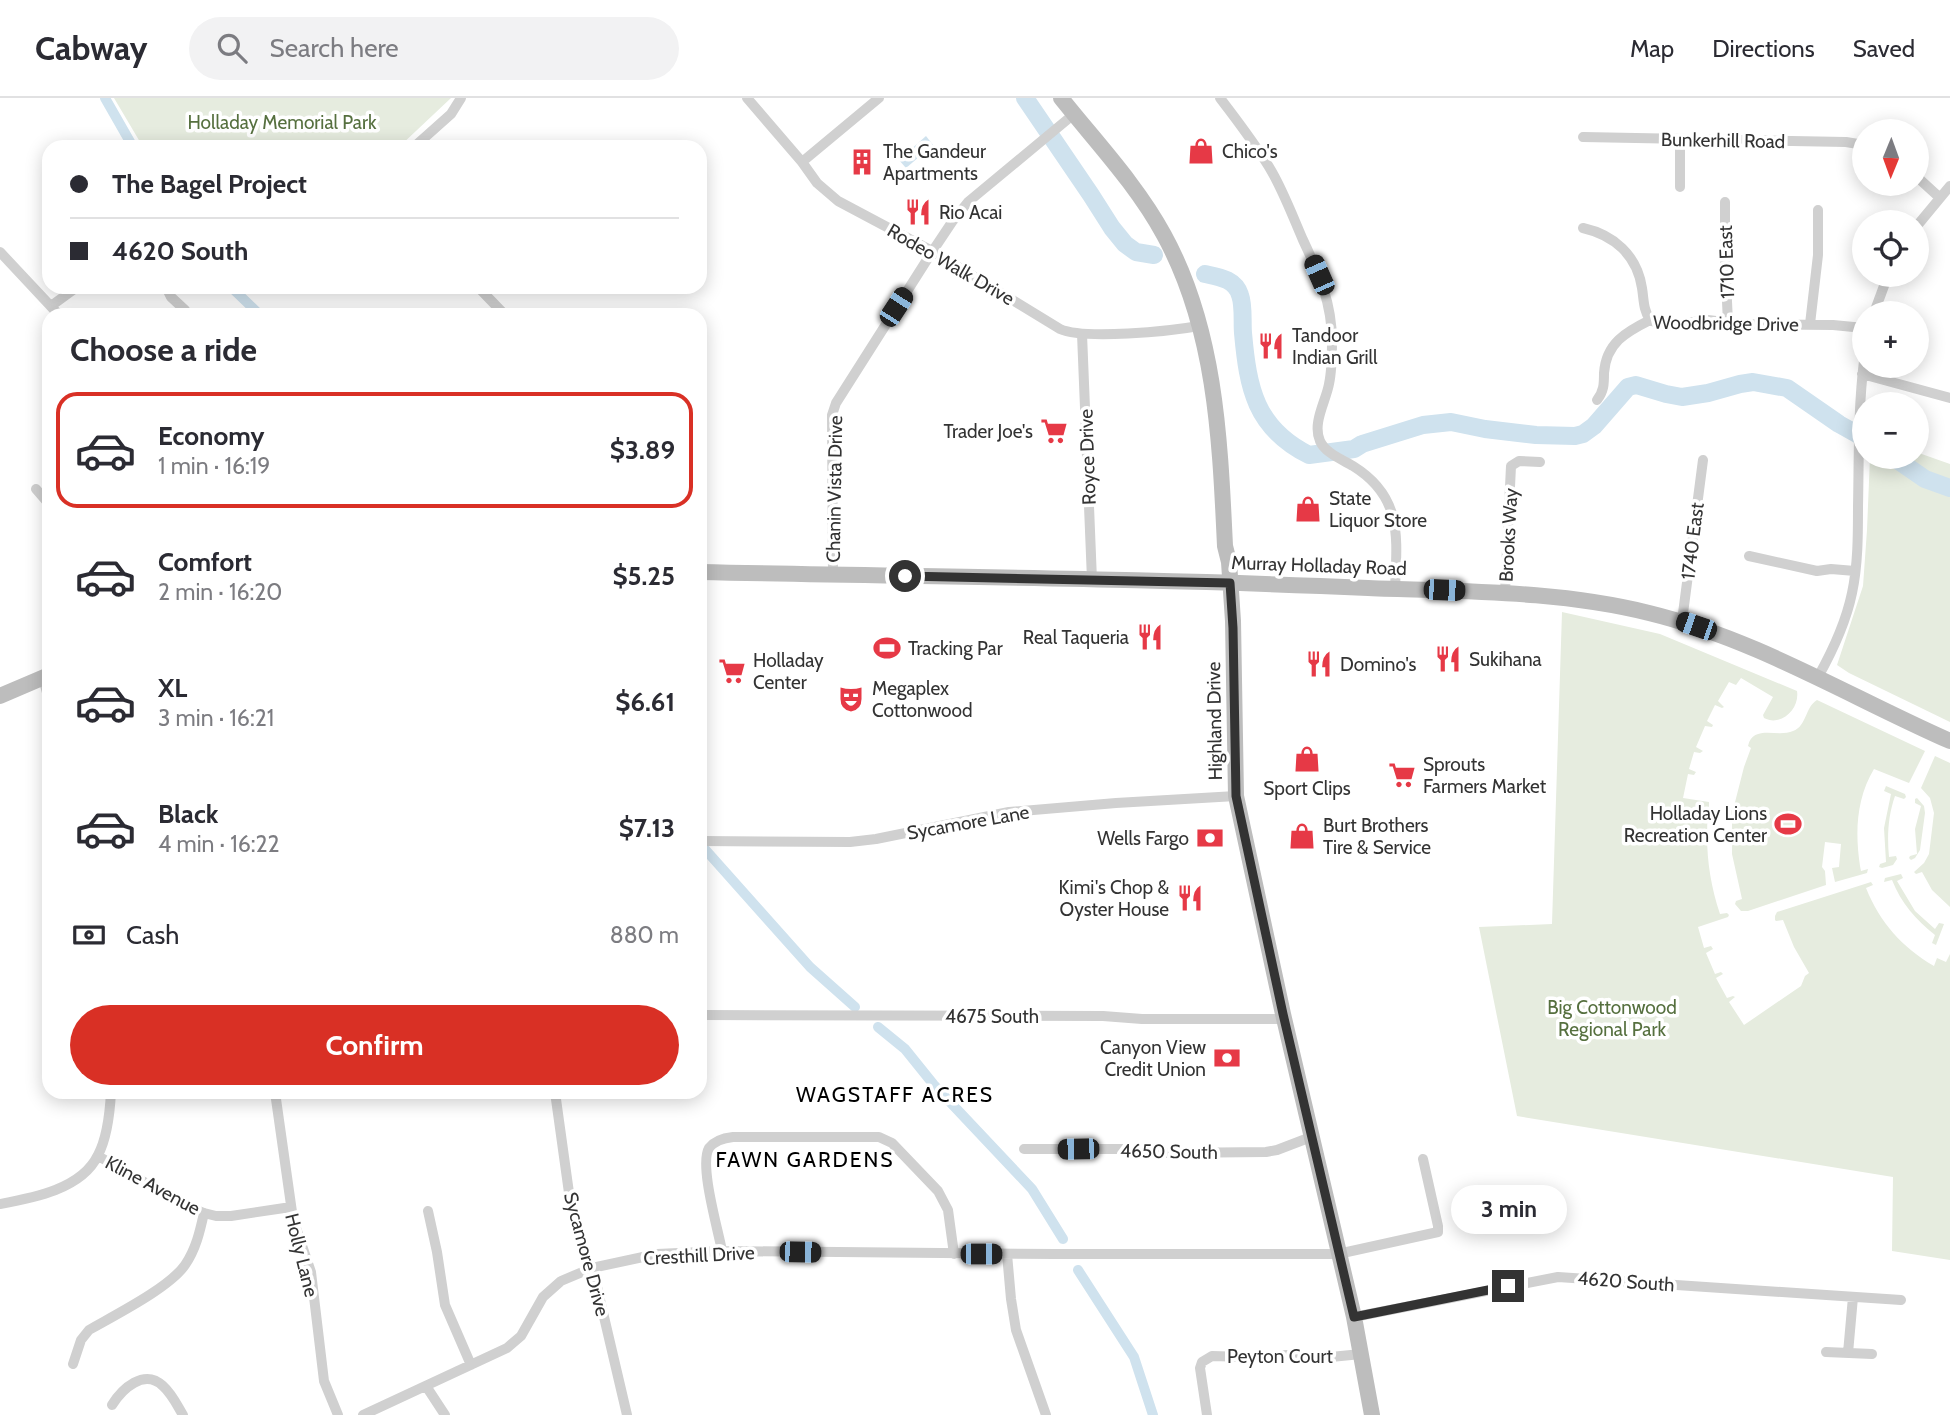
<!DOCTYPE html>
<meta charset="utf-8">
<style>
:root{--surface:#fff;--page:#f2f2f3;--text:#2b2b33;--muted:#7c7c81;--line:#e1e1e2;--accent:#d93025}
body{margin:0;font-family:Cabin,sans-serif;background:var(--page);color:var(--text);height:100vh;display:flex;flex-direction:column;font-size:26px;white-space:nowrap}
*{box-sizing:border-box;margin:0}
p{font-size:23px;color:var(--muted)}
.icon{flex:none;width:38px;height:38px;fill:none;stroke:currentColor;stroke-width:2;stroke-linecap:round;stroke-linejoin:round}
.map{position:relative;flex:1;overflow:hidden}
.side{position:absolute;left:42px;top:210px;width:665px;height:791px;display:flex;flex-direction:column;background:var(--surface);border-radius:21px;box-shadow:0 4px 18px #0003}
.side>*{flex:none}
.banner{position:absolute;left:42px;top:42px;width:665px;height:154px;border-radius:21px;box-shadow:0 4px 18px #0003;display:grid;align-content:center;height:154px;padding:0 28px;background:var(--surface)}
.needle{width:46px;rotate:181deg}
.fabs{position:absolute;left:1852px;top:21px;display:grid;gap:14px}
.fabs a{display:grid;place-items:center;width:77px;height:77px;border-radius:50%;background:var(--surface);box-shadow:0 4px 18px #0003;font-size:35px}
.end{position:absolute;width:32px;height:32px;margin:-16px;border:9px solid #333;background:#fff;box-shadow:0 0 0 4px #fff}
.from{border-radius:50%}
.bubble{position:absolute;height:49px;border-radius:24px;background:var(--surface);box-shadow:0 4px 18px #0003;font-size:23px;font-weight:800;line-height:49px;text-align:center}
.car{position:absolute;width:21px;height:42px;margin:-21px -10px;border-radius:9px;box-shadow:0 0 5px 2px #0007;background:linear-gradient(#222 24%,#8ab4d8 0 40%,#222 0 76%,#8ab4d8 0 86%,#222 0)}
.banner b{display:flex;align-items:center;gap:24px;height:66px;font-size:26px}
.banner b+b{border-top:2px solid var(--line)}
.banner i{width:18px;height:18px;background:var(--text)}
ul{padding:0;list-style:none}
li{display:flex;align-items:center;gap:21px;height:116px;margin:0 14px 10px;padding:0 14px;border:4px solid transparent;border-radius:21px}
li div{flex:1}
li b{display:block;font-size:26px}
li em{font-style:normal;font-weight:800}
li.on{border-color:var(--accent)}
li>.icon{width:63px;height:63px;stroke-width:1.5}
h2{padding:0 28px;font-size:32px;line-height:84px}
.pay{display:flex;align-items:center;gap:18px;height:77px;padding:0 28px;font-size:26px}
.pay p{margin-inline-start:auto}
.primary-button{display:flex;gap:14px;margin-top:auto;padding:14px 28px}
.primary-button a{flex:1;height:80px;border-radius:42px;background:var(--accent);color:#fff;font-size:28px;font-weight:800;line-height:80px;text-align:center}
header{display:flex;align-items:center;gap:42px;box-sizing:border-box;height:98px;padding:0 35px;background:var(--surface);border-bottom:2px solid var(--line)}
header strong{font-size:33px}
nav{display:flex;gap:38px;margin-inline-start:auto;font-size:24px}
.search{width:490px;height:63px;background:var(--page);display:flex;align-items:center;gap:18px;box-sizing:border-box;padding:0 24px;border-radius:38px;color:var(--muted);font-size:26px}
.map>svg:first-child{display:block}
.green{fill:#e6ecdf}
.water{fill:#cfe2ee}
.lines{fill:none;stroke-linecap:round;stroke-linejoin:round}
.canal{stroke:#cfe2ee;stroke-width:10}
.river{stroke:#cfe2ee;stroke-width:18}
.minor{stroke:#d0d0d0;stroke-width:10}
.secondary{stroke:#bdbdbd;stroke-width:16}
.route{stroke:#333;stroke-width:9}
.labels{text-anchor:middle;stroke-width:7;stroke-linejoin:round;paint-order:stroke}
.park-label{font-size:19px;fill:#56703f;stroke:#fff}
.street-label{font-size:19px;fill:#333;stroke:#fff}
.poi-label{font-size:19px;fill:#333;stroke:#fff;text-anchor:start}
.neighbourhood-label{font-size:21px;letter-spacing:2px;fill:#000;stroke:#fff}
</style>
<header>
<strong>Cabway</strong>
<div class="search"><svg class="icon" aria-label="search" viewBox="0 0 24 24"><circle cx="10" cy="10" r="6"/><path d="M15 15l6 6"/></svg>Search here</div>
<nav><a>Map</a><a>Directions</a><a>Saved</a></nav>
</header>
<div class="map">
<svg width="1950" height="1317" viewBox="0 0 1950 1317">
<rect width="100%" height="100%" fill="#fff"/>
<path class="green" d="M 114,0 L 451,0 L 399,49 L 143,49 Z
M 1916,354 L 1950,366 L 1950,624 L 1849,575 L 1837,567 L 1863,488 L 1867,432 L 1870,359 L 1916,359 Z
M 1562,514 L 1660,536 L 1797,593 C 1800,611 1781,629 1764,620 L 1763,617 L 1773,599 L 1741,580 L 1736,587 L 1729,584 L 1718,603 L 1724,609 L 1722,610 L 1715,607 L 1707,623 L 1713,627 L 1712,629 L 1705,628 L 1696,649 L 1703,653 L 1700,655 L 1694,654 L 1689,671 L 1696,674 L 1694,677 L 1688,676 L 1683,700 L 1709,704 L 1709,710 L 1716,711 L 1715,715 L 1708,715 C 1705,750 1709,783 1720,816 L 1727,815 L 1729,817 L 1728,819 L 1698,829 L 1704,850 L 1711,848 L 1713,851 L 1706,855 L 1715,876 L 1721,874 L 1723,876 L 1716,880 L 1727,900 L 1733,898 L 1735,899 L 1729,904 L 1744,927 L 1801,888 L 1805,878 L 1809,875 L 1794,849 L 1783,822 L 1776,823 L 1775,822 L 1775,818 L 1777,814 L 1871,784 L 1873,787 L 1866,790 C 1880,825 1902,849 1934,868 L 1937,860 L 1946,864 L 1950,856 L 1950,1162 L 1892,1153 L 1893,1079 L 1517,1018 L 1479,829 L 1552,826 Z
M 1817,602 L 1925,653 L 1909,685 L 1874,671 C 1856,701 1855,735 1860,768 L 1861,773 L 1868,771 L 1867,775 L 1835,784 L 1832,770 L 1839,769 L 1841,746 L 1825,744 L 1822,769 L 1825,773 L 1826,787 L 1748,813 L 1741,813 L 1735,806 L 1736,803 L 1742,801 L 1732,756 L 1732,721 L 1725,719 L 1726,712 L 1733,712 L 1744,669 L 1751,650 L 1748,648 C 1753,626 1778,640 1793,633 C 1807,628 1805,609 1817,602 Z
M 1935,658 L 1950,665 L 1950,809 L 1932,792 L 1922,774 L 1916,776 L 1914,774 L 1924,765 L 1929,756 L 1934,715 L 1930,700 L 1921,690 Z
M 1886,688 L 1905,696 L 1906,699 L 1904,701 L 1895,698 C 1888,718 1887,738 1889,759 L 1896,758 L 1897,761 L 1893,767 L 1882,770 L 1879,769 L 1880,766 L 1886,764 L 1884,730 L 1891,696 L 1884,693 Z
M 1917,700 L 1924,708 L 1925,715 L 1920,752 L 1915,760 L 1911,762 L 1909,760 L 1910,758 L 1917,756 L 1915,731 L 1921,708 L 1915,705 L 1915,701 Z
M 1901,776 L 1903,780 L 1897,783 L 1915,813 L 1935,831 L 1939,825 L 1944,826 L 1936,847 L 1932,845 L 1935,837 C 1916,822 1901,805 1892,782 L 1884,784 L 1885,780 Z"/>
<path class="water" d="M 926,38 L 933,47 L 906,70 L 899,62 Z"/>
<g class="lines">
<path class="canal" d="M 105,0 L 133,49
M 231,189 L 260,217
M 703,749 L 810,869 L 855,909
M 878,929 L 905,951 L 934,987 L 1032,1091 L 1063,1141
M 1078,1172 L 1134,1259 L 1153,1317"/>
<path class="river" d="M 1025,0 L 1091,97 L 1112,130 L 1125,146 L 1136,154 L 1154,157
M 1205,176 C 1219,179 1235,181 1240,197 C 1244,208 1242,223 1243,235 C 1248,290 1255,330 1309,357 L 1354,351 L 1362,346 L 1423,327 L 1451,324 L 1485,331 L 1536,337 L 1575,338 L 1583,336 L 1594,328 L 1628,289 L 1636,287 L 1666,296 L 1682,299 L 1708,295 L 1740,286 L 1753,284 L 1787,290 L 1839,326 L 1864,340
M 1893,359 L 1925,381 L 1950,390"/>
<path class="minor" d="M 747,0 L 802,64 L 817,85 L 838,103 L 932,153 L 1060,231 C 1084,242 1171,233 1199,228
M 1220,0 C 1238,24 1257,48 1272,74 C 1284,95 1293,119 1303,142 C 1319,176 1332,205 1332,243 C 1332,257 1332,272 1329,286 C 1326,303 1312,325 1320,343 C 1325,355 1343,362 1353,368 C 1403,399 1397,439 1395,491
M 1583,39 L 1846,44 L 1864,47
M 414,49 L 451,16 L 461,0
M 802,64 L 879,0
M 1916,78 L 1939,99
M 1680,89 L 1680,41
M 1725,104 L 1725,160 L 1728,225
M 1916,129 L 1950,88
M 1583,130 C 1614,137 1637,157 1642,190 C 1644,202 1643,211 1650,222
M 0,154 L 59,217
M 166,189 L 171,199 L 185,212
M 478,189 L 505,217
M 51,208 L 77,189
M 1874,215 L 1888,177
M 1650,222 L 1665,228 L 1708,222 L 1740,226 L 1833,227 L 1864,230
M 1810,226 L 1818,157 L 1818,112
M 1082,236 L 1092,482
M 1862,276 L 1950,300
M 1597,302 C 1604,293 1604,286 1604,275 C 1606,245 1626,234 1650,222
M 36,391 L 49,406
M 1749,458 L 1817,473 L 1831,471 L 1855,473
M 833,477 L 832,317 L 836,305 L 930,157 L 952,124 L 968,104 L 1074,16
M 1505,494 L 1511,368 L 1519,363 L 1540,364
M 1682,523 L 1703,362
M 1818,579 C 1832,554 1846,524 1852,495 C 1858,467 1858,437 1858,409 C 1859,360 1858,311 1864,263
M 43,580 L 49,602
M 700,743 L 850,744 L 876,741 L 1009,714 L 1116,705 L 1236,698
M 700,917 L 1103,918 L 1142,921 L 1284,921
M 275,994 L 293,1121 L 311,1174 L 324,1283 L 338,1317
M 555,994 L 570,1102 L 597,1189 L 627,1317
M 1024,1051 L 1126,1051 L 1168,1055 L 1266,1054 L 1277,1052 L 1311,1039
M 98,1058 L 187,1108 L 204,1115 L 216,1118 L 231,1118 L 291,1109
M 0,1106 C 33,1100 82,1091 98,1057 C 107,1040 110,1013 111,994
M 428,1113 L 437,1154 L 445,1207 L 471,1267
M 722,1153 C 718,1131 699,1067 709,1050 C 715,1042 724,1040 733,1039 L 879,1039 L 892,1045 L 938,1093 L 948,1112 L 954,1156
M 1007,1156 L 1011,1201 L 1016,1232 L 1046,1317
M 1354,1219 L 1558,1179 L 1901,1202
M 1826,1254 L 1872,1256
M 1848,1255 L 1853,1199
M 73,1266 L 81,1242 L 89,1232 C 115,1217 169,1190 185,1167 C 196,1151 200,1133 204,1115
M 426,1288 L 445,1317
M 112,1307 C 122,1291 144,1270 163,1288 C 172,1296 177,1307 183,1317
M 363,1317 L 507,1250 L 521,1238 L 543,1199 L 561,1183 L 592,1170 L 657,1156 L 722,1153 L 1055,1156 L 1338,1156 L 1438,1134 L 1438,1128 L 1423,1061
M 1207,1317 L 1200,1270 L 1202,1264 L 1212,1258 L 1246,1259 L 1288,1257 L 1331,1259 L 1361,1256"/>
<path class="secondary" d="M 1061,0 C 1096,44 1137,87 1164,137 C 1216,232 1220,342 1225,448 L 1229,464 L 1233,523 L 1236,698 L 1283,916 L 1354,1219 L 1372,1317
M 700,474 C 923,479 1146,480 1368,490 C 1463,494 1556,492 1649,515 C 1756,541 1850,599 1950,643
M 0,598 L 49,577"/>
</g>
<g class="lines">
<path class="route" d="M 905,478 L 1230,485 L 1233,530 L 1236,698 L 1283,916 L 1354,1219 L 1508,1188"/>
</g>
<defs>
<g id="shop-bare" transform="scale(2.1)"><path d="M-5-2.5h2.3a2.7 3.5 0 0 1 5.4 0H5L5.5 6h-11ZM-1.5-2.5h3a1.5 2.3 0 0 0-3 0Z" fill="#e63946" stroke="#fff" stroke-width="2.5" paint-order="stroke"/></g>
<g id="building-bare" transform="scale(2.1)"><path d="M-4-6H4V6H1V3H-1V6H-4ZM-2.5-4.3h1.7v1.8h-1.7ZM.8-4.3h1.7v1.8H.8ZM-2.5-1h1.7V.8h-1.7ZM.8-1h1.7V.8H.8Z" fill="#e63946" stroke="#fff" stroke-width="2.5" paint-order="stroke"/></g>
<g id="restaurant-bare" transform="scale(2.1)"><path d="M-5-6h1v4h1v-4h1v4h1v-4h1v5L-1.5 .5V6h-2V.5L-5-1ZM5-6V6H3V1.5H1.5Q1.5-4 5-6Z" fill="#e63946" stroke="#fff" stroke-width="2.5" paint-order="stroke"/></g>
<g id="supermarket-bare" transform="scale(2.1)"><path d="M-6-5.5h2.5l.6 2H6L4.5 2H-2.5L-4.4-4H-6ZM-1.5 3.2a1.3 1.3 0 1 0 .1 0ZM3 3.2a1.3 1.3 0 1 0 .1 0Z" fill="#e63946" stroke="#fff" stroke-width="2.5" paint-order="stroke"/></g>
<g id="stadium-bare" transform="scale(2.1)"><path d="M0-5a6.5 5 0 1 0 0 10a6.5 5 0 1 0 0-10ZM-3.5-1.8h7v3.6h-7Z" fill="#e63946" stroke="#fff" stroke-width="2.5" paint-order="stroke"/></g>
<g id="theatre-bare" transform="scale(2.1)"><path d="M-5-5.5Q0-4 5-5.5V0Q5 5 0 6Q-5 5-5 0ZM-3.3-2.5H-1v1.5H-3.3ZM1-2.5H3.3v1.5H1ZM-2.8 1Q0 5.5 2.8 1Z" fill="#e63946" stroke="#fff" stroke-width="2.5" paint-order="stroke"/></g>
<g id="bank-bare" transform="scale(2.1)"><path d="M-6-4H6V4H-6ZM0-2.3a2.3 2.3 0 1 0 0 4.6a2.3 2.3 0 1 0 0-4.6Z" fill="#e63946" stroke="#fff" stroke-width="2.5" paint-order="stroke"/></g>
</defs>
<g fill-rule="evenodd">
<use href="#shop-bare" x="1201" y="53"/>
<use href="#building-bare" x="862" y="64"/>
<use href="#restaurant-bare" x="918" y="114"/>
<use href="#restaurant-bare" x="1271" y="248"/>
<use href="#supermarket-bare" x="1054" y="333"/>
<use href="#shop-bare" x="1308" y="411"/>
<use href="#restaurant-bare" x="1150" y="539"/>
<use href="#stadium-bare" x="887" y="550"/>
<use href="#restaurant-bare" x="1448" y="561"/>
<use href="#restaurant-bare" x="1319" y="566"/>
<use href="#supermarket-bare" x="732" y="573"/>
<use href="#theatre-bare" x="851" y="601"/>
<use href="#shop-bare" x="1307" y="661"/>
<use href="#supermarket-bare" x="1402" y="677"/>
<use href="#stadium-bare" x="1788" y="726"/>
<use href="#shop-bare" x="1302" y="738"/>
<use href="#bank-bare" x="1210" y="740"/>
<use href="#restaurant-bare" x="1190" y="800"/>
<use href="#bank-bare" x="1227" y="960"/>
</g>
<g class="labels">
<g class="park-label">
<text x="282" y="31">Holladay Memorial Park</text>
<text x="1612" y="916">Big Cottonwood<tspan x="1612" dy="22">Regional Park</tspan></text>
</g>
<g class="street-label">
<text transform="translate(1723 42) rotate(1)" y="7">Bunkerhill Road</text>
<text transform="translate(1726 164) rotate(-92)" y="7">1710 East</text>
<text transform="translate(951 166) rotate(30)" y="7">Rodeo Walk Drive</text>
<text transform="translate(1726 225) rotate(1)" y="7">Woodbridge Drive</text>
<text transform="translate(1087 359) rotate(-92)" y="7">Royce Drive</text>
<text transform="translate(834 391) rotate(-89)" y="7">Chanin Vista Drive</text>
<text transform="translate(1508 437) rotate(-87)" y="7">Brooks Way</text>
<text transform="translate(1692 443) rotate(-83)" y="7">1740 East</text>
<text transform="translate(1319 467) rotate(2)" y="7">Murray Holladay Road</text>
<text transform="translate(1214 623) rotate(-91)" y="7">Highland Drive</text>
<text transform="translate(968 724) rotate(-10)" y="7">Sycamore Lane</text>
<text x="992" y="925">4675 South</text>
<text transform="translate(1169 1053) rotate(1)" y="7">4650 South</text>
<text transform="translate(153 1087) rotate(28)" y="7">Kline Avenue</text>
<text transform="translate(587 1156) rotate(75)" y="7">Sycamore Drive</text>
<text transform="translate(302 1157) rotate(76)" y="7">Holly Lane</text>
<text transform="translate(699 1157) rotate(-3)" y="7">Cresthill Drive</text>
<text transform="translate(1626 1183) rotate(4)" y="7">4620 South</text>
<text x="1280" y="1265">Peyton Court</text>
</g>
<g class="poi-label">
<text x="883" y="60">The Gandeur<tspan x="883" dy="22">Apartments</tspan></text>
<text x="1222" y="60">Chico's</text>
<text x="939" y="121">Rio Acai</text>
<text x="1292" y="244">Tandoor<tspan x="1292" dy="22">Indian Grill</tspan></text>
<text x="1033" y="340" text-anchor="end">Trader Joe's</text>
<text x="1329" y="407">State<tspan x="1329" dy="22">Liquor Store</tspan></text>
<text x="1129" y="546" text-anchor="end">Real Taqueria</text>
<text x="908" y="557">Tracking Par</text>
<text x="1469" y="568">Sukihana</text>
<text x="753" y="569">Holladay<tspan x="753" dy="22">Center</tspan></text>
<text x="1340" y="573">Domino's</text>
<text x="872" y="597">Megaplex<tspan x="872" dy="22">Cottonwood</tspan></text>
<text x="1423" y="673">Sprouts<tspan x="1423" dy="22">Farmers Market</tspan></text>
<text x="1307" y="697" text-anchor="middle">Sport Clips</text>
<text x="1767" y="722" text-anchor="end">Holladay Lions<tspan x="1767" dy="22">Recreation Center</tspan></text>
<text x="1323" y="734">Burt Brothers<tspan x="1323" dy="22">Tire &amp; Service</tspan></text>
<text x="1189" y="747" text-anchor="end">Wells Fargo</text>
<text x="1169" y="796" text-anchor="end">Kimi's Chop &amp;<tspan x="1169" dy="22">Oyster House</tspan></text>
<text x="1206" y="956" text-anchor="end">Canyon View<tspan x="1206" dy="22">Credit Union</tspan></text>
</g>
<g class="neighbourhood-label">
<text x="895" y="1004">WAGSTAFF ACRES</text>
<text x="805" y="1069">FAWN GARDENS</text>
</g>
</g>
</svg>
<div class="fabs">
<a><svg class="needle" viewBox="-14 -14 28 28"><path d="M0-13l5 13h-10z" fill="#e53935"/><path d="M0 13l5-13h-10z" fill="#7c7c81"/></svg></a>
<a><svg class="icon" aria-label="locate" viewBox="0 0 24 24"><circle cx="12" cy="12" r="6"/><path d="M12 2v4M12 18v4M2 12h4M18 12h4"/></svg></a>
<a>+</a>
<a>−</a>
</div>
<i class="end from" style="left:905px;top:478px"></i>
<i class="end" style="left:1508px;top:1188px"></i>
<div class="bubble" style="left:1451px;top:1087px;width:116px">3 min</div>
<i class="car" style="left:1319px;top:177px;rotate:336deg"></i>
<i class="car" style="left:896px;top:209px;rotate:33deg"></i>
<i class="car" style="left:1444px;top:492px;rotate:92deg"></i>
<i class="car" style="left:1696px;top:528px;rotate:289deg"></i>
<i class="car" style="left:1078px;top:1051px;rotate:269deg"></i>
<i class="car" style="left:800px;top:1154px;rotate:91deg"></i>
<i class="car" style="left:981px;top:1156px;rotate:90deg"></i>
<div class="banner">
<b><i class="from"></i>The Bagel Project</b>
<b><i></i>4620 South</b>
</div>
<section class="side">
<h2>Choose a ride</h2>
<ul>
<li class="on"><svg class="icon" aria-label="car" viewBox="0 0 24 24"><path d="M5 17H2v-5l4-1 3-4h7l3 4 3 1v5h-3M9 17h6M6 11h13"/><circle cx="7" cy="17" r="2"/><circle cx="17" cy="17" r="2"/></svg><div><b>Economy</b><p>1 min · 16:19</p></div><em>$3.89</em></li>
<li><svg class="icon" aria-label="car" viewBox="0 0 24 24"><path d="M5 17H2v-5l4-1 3-4h7l3 4 3 1v5h-3M9 17h6M6 11h13"/><circle cx="7" cy="17" r="2"/><circle cx="17" cy="17" r="2"/></svg><div><b>Comfort</b><p>2 min · 16:20</p></div><em>$5.25</em></li>
<li><svg class="icon" aria-label="car" viewBox="0 0 24 24"><path d="M5 17H2v-5l4-1 3-4h7l3 4 3 1v5h-3M9 17h6M6 11h13"/><circle cx="7" cy="17" r="2"/><circle cx="17" cy="17" r="2"/></svg><div><b>XL</b><p>3 min · 16:21</p></div><em>$6.61</em></li>
<li><svg class="icon" aria-label="car" viewBox="0 0 24 24"><path d="M5 17H2v-5l4-1 3-4h7l3 4 3 1v5h-3M9 17h6M6 11h13"/><circle cx="7" cy="17" r="2"/><circle cx="17" cy="17" r="2"/></svg><div><b>Black</b><p>4 min · 16:22</p></div><em>$7.13</em></li>
</ul>
<div class="pay"><svg class="icon" aria-label="cash" viewBox="0 0 24 24"><path d="M3 7h18v10H3z"/><circle cx="12" cy="12" r="2"/></svg>Cash<p>880 m</p></div>
<div class="primary-button"><a>Confirm</a></div>
</section>
</div>
